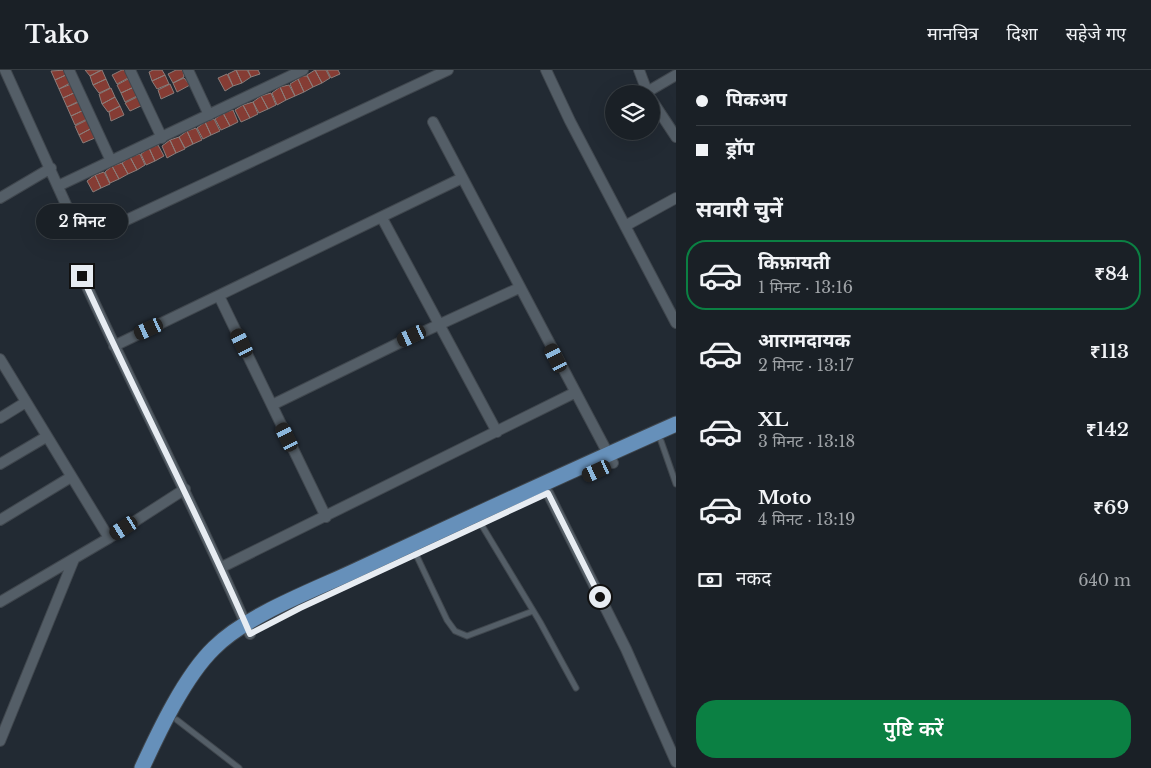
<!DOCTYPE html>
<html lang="hi">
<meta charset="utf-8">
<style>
:root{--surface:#1a2026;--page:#23282e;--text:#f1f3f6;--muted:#9fa3a7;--line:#383e43;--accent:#0b8043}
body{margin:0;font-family:"Libre Baskerville","Noto Sans Devanagari",serif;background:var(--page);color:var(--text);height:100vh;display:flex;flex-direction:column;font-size:19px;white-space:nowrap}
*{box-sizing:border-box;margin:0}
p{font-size:16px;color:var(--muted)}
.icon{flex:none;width:28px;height:28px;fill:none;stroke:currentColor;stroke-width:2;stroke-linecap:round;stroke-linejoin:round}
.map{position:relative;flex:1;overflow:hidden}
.sheet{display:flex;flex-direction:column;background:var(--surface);width:475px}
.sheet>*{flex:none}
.guide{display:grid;align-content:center;height:110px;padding:0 20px;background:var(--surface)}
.controls{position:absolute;left:605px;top:15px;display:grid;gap:10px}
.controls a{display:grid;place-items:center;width:55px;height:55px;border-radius:50%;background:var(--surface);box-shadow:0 5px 20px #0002,0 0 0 1px var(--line);font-size:25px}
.end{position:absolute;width:22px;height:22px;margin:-11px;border:6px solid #e7ecf2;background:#111;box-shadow:0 0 0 2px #111}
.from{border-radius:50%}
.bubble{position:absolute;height:35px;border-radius:18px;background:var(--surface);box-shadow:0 5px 20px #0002,0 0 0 1px var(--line);font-size:16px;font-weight:600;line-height:35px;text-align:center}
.car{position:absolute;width:15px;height:30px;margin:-15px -8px;border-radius:6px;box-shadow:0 0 4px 1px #0007;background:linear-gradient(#222 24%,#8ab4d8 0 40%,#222 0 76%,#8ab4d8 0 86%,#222 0)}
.guide b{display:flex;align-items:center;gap:18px;height:48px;font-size:19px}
.guide b+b{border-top:1px solid var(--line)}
.guide i{width:12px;height:12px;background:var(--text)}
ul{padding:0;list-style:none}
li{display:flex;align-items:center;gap:15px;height:70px;margin:0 10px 8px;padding:0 10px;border:2px solid transparent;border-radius:20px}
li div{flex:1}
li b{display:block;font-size:19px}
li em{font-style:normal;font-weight:600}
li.active{border-color:var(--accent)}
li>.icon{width:45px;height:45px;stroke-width:1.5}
h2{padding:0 20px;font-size:22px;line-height:60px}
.pay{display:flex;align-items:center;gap:12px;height:55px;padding:0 20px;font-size:19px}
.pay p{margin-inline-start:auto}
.action{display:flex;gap:10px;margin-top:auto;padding:10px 20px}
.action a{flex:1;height:58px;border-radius:20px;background:var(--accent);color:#fff;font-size:20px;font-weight:600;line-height:58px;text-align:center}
header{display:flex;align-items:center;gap:30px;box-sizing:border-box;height:70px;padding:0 25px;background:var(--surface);border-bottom:1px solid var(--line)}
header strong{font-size:24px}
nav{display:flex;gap:28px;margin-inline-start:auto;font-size:18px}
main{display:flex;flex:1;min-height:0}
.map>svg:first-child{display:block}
.building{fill:#853c34;stroke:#8b7c79}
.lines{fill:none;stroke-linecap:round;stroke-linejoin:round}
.lane-casing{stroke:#40474e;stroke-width:7}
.street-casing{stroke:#40474e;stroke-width:12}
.primary-casing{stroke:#40474e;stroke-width:17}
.lane{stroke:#545e67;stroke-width:5}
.street{stroke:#545e67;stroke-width:10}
.primary{stroke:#6690ba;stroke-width:15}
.route{stroke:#e7ecf2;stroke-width:6}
</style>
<header>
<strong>Tako</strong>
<nav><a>मानचित्र</a><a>दिशा</a><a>सहेजे गए</a></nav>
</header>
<main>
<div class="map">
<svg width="676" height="698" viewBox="0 0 676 698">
<rect width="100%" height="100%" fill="#222a33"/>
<path class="building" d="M 66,0 L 68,4 L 55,10 L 51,1 Z
M 85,0 L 101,0 L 90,6 Z
M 102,0 L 106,9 L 93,15 L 90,6 Z
M 122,0 L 126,0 L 128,8 L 117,14 L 112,5 Z
M 153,0 L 162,0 L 165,5 L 152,11 L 149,2 Z
M 176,0 L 183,0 L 184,7 L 173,13 L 168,4 Z
M 236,0 L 242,13 L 233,16 L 228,4 Z
M 236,0 L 247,0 L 251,7 L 242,13 Z
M 248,0 L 258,0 L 260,4 L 251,7 Z
M 315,0 L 322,13 L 313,17 L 307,5 Z
M 315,0 L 326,0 L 330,8 L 322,13 Z
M 327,0 L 338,0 L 340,4 L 331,8 Z
M 68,4 L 70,13 L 59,19 L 55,10 Z
M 227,4 L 233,16 L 225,21 L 218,8 Z
M 165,5 L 169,14 L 157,19 L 152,11 Z
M 302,6 L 307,6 L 313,17 L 304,22 L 298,9 Z
M 184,8 L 190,15 L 177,22 L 173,13 Z
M 106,9 L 110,18 L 99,23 L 93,15 Z
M 128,9 L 134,17 L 121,23 L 117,15 Z
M 298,9 L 304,22 L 295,26 L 290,14 Z
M 71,14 L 76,22 L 63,28 L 59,19 Z
M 170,14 L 174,23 L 161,29 L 158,20 Z
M 289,15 L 295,26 L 286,30 L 280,17 Z
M 134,17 L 137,26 L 125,32 L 121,23 Z
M 280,17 L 286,30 L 277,35 L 272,23 Z
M 111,18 L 115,27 L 102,34 L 99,24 Z
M 76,22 L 79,31 L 67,37 L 63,28 Z
M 271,23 L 276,35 L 268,39 L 261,26 Z
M 261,26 L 268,39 L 259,43 L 253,32 Z
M 115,27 L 120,36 L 108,42 L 102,34 Z
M 137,27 L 143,35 L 130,41 L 125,33 Z
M 79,32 L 84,40 L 71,46 L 67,37 Z
M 253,32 L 258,44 L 250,48 L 243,35 Z
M 243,35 L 250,48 L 241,52 L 235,40 Z
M 120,36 L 124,45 L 111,51 L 109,42 Z
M 84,40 L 87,49 L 75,55 L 71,46 Z
M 233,40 L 238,52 L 230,56 L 223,43 Z
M 223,43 L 230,56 L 221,60 L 215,49 Z
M 214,49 L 220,61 L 211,65 L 205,52 Z
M 87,50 L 92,58 L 79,65 L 75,56 Z
M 205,52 L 211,65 L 203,69 L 197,58 Z
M 92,58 L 95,68 L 83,73 L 79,65 Z
M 196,58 L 202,70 L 193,74 L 187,61 Z
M 187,61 L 193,74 L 185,78 L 179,67 Z
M 179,67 L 185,79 L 176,83 L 170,70 Z
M 170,70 L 176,83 L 167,88 L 162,76 Z
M 158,75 L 164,86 L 155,91 L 149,78 Z
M 149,78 L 155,91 L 146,95 L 141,84 Z
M 140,84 L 145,95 L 137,100 L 130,87 Z
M 130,87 L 137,100 L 128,104 L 122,93 Z
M 122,93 L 128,104 L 119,109 L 112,96 Z
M 112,96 L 119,109 L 110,113 L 105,102 Z
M 104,102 L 110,114 L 101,118 L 95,105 Z
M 95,105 L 101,118 L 93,122 L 87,111 Z"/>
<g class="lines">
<g class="lane-casing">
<path id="lane" d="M 661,371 L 676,414
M 481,454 L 540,552 L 576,618
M 412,476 L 447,550 L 455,561 L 467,566 L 533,541
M 177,650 L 239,698"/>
</g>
<g class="street-casing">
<path id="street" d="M 5,0 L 73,150 C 82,162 90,163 105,160 L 448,0
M 69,0 L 111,91
M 130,0 L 162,68
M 188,0 L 209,45
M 546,0 L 570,51 L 676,253
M 639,0 L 648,24
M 647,22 L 676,5
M 651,29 L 676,67
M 433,52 L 613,393
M 58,116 L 303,0
M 0,128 L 51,98
M 382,148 L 497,362
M 625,156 L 676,128
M 82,206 C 137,326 198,443 250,564
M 219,226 L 326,447
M 114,276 L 462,108
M 0,289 L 109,468
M 272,335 L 399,273 L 519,218
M 0,348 L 26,332
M 0,394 L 46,367
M 548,423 L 626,579 L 676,692
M 0,450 L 71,407
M 222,497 L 574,323
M 0,532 L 109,468 L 185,419
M 0,671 L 74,489"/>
</g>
<g class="primary-casing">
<path id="primary" d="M 142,698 C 159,661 185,606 214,578 C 248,544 315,520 359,499 C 464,450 570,401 676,354"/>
</g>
<use href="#lane" class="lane"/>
<use href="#street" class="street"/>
<use href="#primary" class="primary"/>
</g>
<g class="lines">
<path class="route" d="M 82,206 C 136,326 198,443 250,564 L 300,538 L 548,423 L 600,527"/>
</g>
</svg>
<div class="controls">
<a><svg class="icon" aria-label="layers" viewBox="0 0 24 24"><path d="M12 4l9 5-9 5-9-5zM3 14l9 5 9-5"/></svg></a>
</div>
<i class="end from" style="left:600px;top:527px"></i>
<i class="end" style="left:82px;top:206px"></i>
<div class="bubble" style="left:36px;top:134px;width:92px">2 मिनट</div>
<i class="car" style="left:149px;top:259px;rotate:245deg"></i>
<i class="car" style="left:412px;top:266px;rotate:245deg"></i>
<i class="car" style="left:242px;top:273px;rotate:334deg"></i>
<i class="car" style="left:556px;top:288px;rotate:333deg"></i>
<i class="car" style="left:287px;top:367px;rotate:334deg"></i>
<i class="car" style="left:597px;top:401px;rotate:245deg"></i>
<i class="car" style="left:124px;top:458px;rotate:237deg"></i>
</div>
<section class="sheet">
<div class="guide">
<b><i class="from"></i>पिकअप</b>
<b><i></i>ड्रॉप</b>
</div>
<h2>सवारी चुनें</h2>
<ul>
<li class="active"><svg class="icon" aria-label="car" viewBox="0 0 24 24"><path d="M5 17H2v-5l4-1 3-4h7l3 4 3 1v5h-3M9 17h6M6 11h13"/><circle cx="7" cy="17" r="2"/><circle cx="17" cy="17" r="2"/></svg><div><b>किफ़ायती</b><p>1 मिनट · 13:16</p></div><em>₹84</em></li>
<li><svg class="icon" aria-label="car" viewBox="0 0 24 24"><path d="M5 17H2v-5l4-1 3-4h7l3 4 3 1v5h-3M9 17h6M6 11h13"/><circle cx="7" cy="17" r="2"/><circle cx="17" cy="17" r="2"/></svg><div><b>आरामदायक</b><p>2 मिनट · 13:17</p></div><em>₹113</em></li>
<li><svg class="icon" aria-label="car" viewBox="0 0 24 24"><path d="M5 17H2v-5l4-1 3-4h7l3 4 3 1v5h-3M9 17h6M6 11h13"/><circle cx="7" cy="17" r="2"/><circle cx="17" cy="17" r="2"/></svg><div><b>XL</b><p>3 मिनट · 13:18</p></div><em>₹142</em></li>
<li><svg class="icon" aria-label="car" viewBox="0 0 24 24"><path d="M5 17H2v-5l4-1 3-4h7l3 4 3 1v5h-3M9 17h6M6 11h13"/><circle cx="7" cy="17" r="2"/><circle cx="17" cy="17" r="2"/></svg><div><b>Moto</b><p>4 मिनट · 13:19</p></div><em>₹69</em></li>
</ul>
<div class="pay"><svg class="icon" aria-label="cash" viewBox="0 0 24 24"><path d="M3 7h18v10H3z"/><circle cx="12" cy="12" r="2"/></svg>नकद<p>640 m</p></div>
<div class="action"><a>पुष्टि करें</a></div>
</section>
</main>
